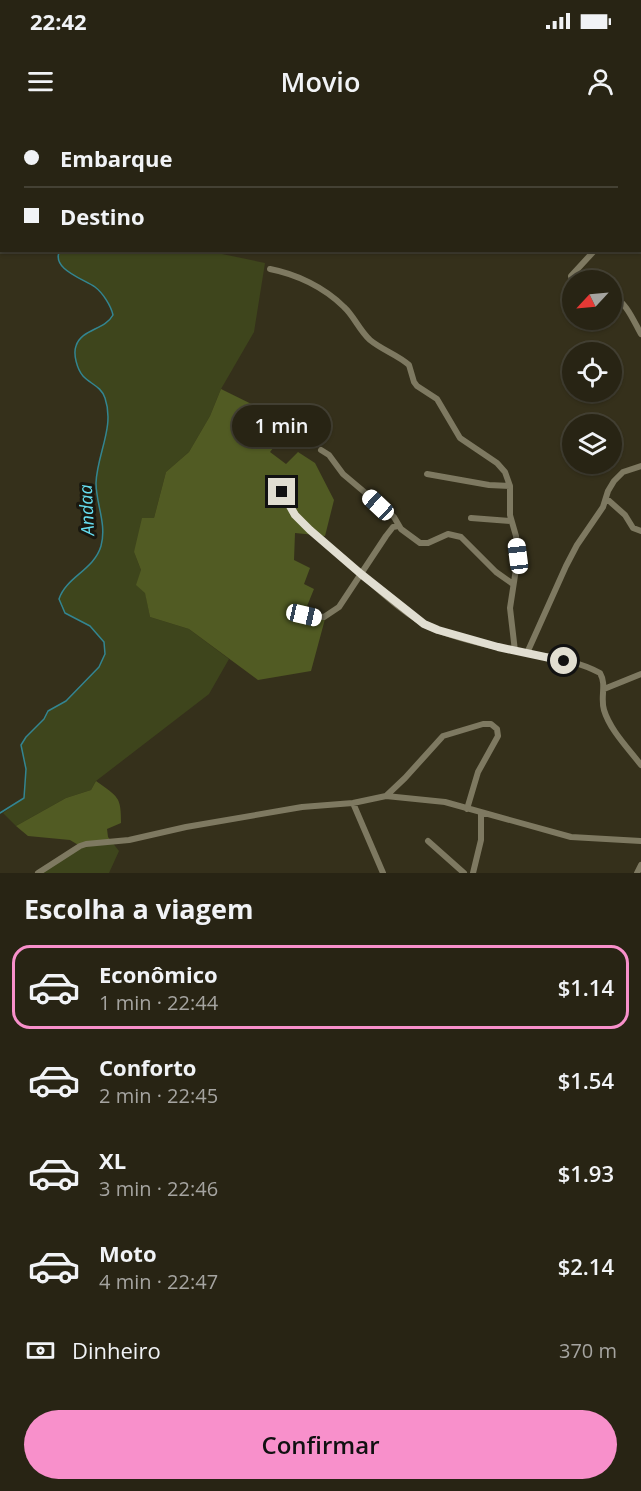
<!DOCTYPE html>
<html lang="pt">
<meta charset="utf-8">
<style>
:root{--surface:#282414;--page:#343022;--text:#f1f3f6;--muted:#a5a4a0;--line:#444134;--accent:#f890cb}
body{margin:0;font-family:"Open Sans",sans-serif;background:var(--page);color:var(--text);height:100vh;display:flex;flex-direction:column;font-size:22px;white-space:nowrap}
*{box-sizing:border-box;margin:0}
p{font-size:20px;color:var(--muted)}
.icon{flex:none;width:33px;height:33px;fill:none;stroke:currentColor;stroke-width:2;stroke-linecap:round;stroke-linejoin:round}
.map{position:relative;height:753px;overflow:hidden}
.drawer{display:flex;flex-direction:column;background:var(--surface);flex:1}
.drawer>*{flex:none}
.top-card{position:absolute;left:0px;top:0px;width:642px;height:132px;box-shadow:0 2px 4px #0004,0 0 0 2px var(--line);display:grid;align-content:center;height:132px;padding:0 24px;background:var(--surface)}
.needle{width:39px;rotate:244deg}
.tools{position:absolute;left:562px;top:150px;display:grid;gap:12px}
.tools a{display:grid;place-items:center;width:60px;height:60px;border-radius:50%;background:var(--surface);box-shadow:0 2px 4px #0004,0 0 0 2px var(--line);font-size:30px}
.end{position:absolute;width:27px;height:27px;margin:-14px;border:8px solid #e1ded1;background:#111;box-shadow:0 0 0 3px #111}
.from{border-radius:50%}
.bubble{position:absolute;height:42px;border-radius:21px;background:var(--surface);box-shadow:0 2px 4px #0004,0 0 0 2px var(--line);font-size:20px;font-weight:600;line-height:42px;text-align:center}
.car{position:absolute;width:18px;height:36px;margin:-18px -9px;border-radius:8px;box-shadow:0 0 4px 2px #0007;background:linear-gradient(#fff 24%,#345 0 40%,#fff 0 76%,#345 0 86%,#fff 0)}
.top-card b{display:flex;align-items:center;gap:21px;height:57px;font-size:22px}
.top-card b+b{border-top:2px solid var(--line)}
.top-card i{width:15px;height:15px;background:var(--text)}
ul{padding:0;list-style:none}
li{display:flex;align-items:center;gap:18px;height:84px;margin:0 12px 9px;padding:0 12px;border:3px solid transparent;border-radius:18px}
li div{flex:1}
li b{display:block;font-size:22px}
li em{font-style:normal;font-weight:600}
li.selected{border-color:var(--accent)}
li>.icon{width:54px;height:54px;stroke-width:1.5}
h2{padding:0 24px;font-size:27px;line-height:72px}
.pay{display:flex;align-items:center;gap:15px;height:66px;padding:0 24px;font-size:22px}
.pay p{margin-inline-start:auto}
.button{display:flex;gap:12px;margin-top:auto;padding:12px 24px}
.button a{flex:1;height:69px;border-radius:36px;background:var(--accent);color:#111;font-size:24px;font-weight:600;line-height:69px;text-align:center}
.status{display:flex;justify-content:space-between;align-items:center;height:42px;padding:0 30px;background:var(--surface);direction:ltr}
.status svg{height:16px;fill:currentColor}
header{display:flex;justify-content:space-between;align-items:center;height:78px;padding:0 24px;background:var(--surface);font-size:27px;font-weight:600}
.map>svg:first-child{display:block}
.green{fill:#3e451c}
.forest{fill:#515b23}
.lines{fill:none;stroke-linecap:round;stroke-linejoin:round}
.stream{stroke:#338591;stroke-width:1.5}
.minor{stroke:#7e7961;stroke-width:6}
.route{stroke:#e1ded1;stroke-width:8}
.labels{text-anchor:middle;stroke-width:6;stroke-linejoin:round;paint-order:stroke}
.water-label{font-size:18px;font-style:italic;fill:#65dcef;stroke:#1a180f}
</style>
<div class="status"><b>22:42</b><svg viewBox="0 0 49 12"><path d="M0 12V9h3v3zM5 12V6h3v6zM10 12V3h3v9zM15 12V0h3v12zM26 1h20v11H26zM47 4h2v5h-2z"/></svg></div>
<header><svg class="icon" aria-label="menu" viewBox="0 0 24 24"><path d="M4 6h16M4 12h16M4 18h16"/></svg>Movio<svg class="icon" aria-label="person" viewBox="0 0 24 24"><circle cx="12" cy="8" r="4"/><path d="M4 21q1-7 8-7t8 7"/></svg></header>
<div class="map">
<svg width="641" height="753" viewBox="0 0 641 753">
<rect width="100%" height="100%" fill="#35301b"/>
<path class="green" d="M 60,130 L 203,130 L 265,143 L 254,212 L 221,269 L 210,296 L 189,332 L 166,352 L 154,398 L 134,432 L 141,450 L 150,497 L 189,509 L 229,539 L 209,574 L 96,661 L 91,670 L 66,678 L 16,706 L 3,693 L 24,678 L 26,649 L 21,625 L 26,617 L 44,599 L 48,591 L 66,581 L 99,547 L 105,534 L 104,522 L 90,506 L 65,493 L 59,479 C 66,457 94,450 101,426 C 106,406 97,387 96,367 C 94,337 116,309 105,278 C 101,266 90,264 83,256 C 77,249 73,234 76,226 C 82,209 105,210 113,194 C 111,185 103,173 95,167 C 84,159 50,149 60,130 Z
M 112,722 L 119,731 L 109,753 L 42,753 L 80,726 Z"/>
<path class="forest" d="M 221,269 L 276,296 L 282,317 L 270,332 L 286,344 L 298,332 L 315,343 L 334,380 L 325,416 L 295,413 L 294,440 L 310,448 L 304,464 L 314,469 L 305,491 L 325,499 L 311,551 L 258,560 L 189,509 L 150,497 L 145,473 L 136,465 L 141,450 L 134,432 L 142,398 L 154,398 L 166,352 L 189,332 L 210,296 Z
M 96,661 C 118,677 121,676 121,703 L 107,709 L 108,717 L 112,722 L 80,726 L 70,720 L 28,716 L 16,706 L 66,678 L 91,670 Z"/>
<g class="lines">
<path class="stream" d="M 94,0 L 94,2
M 0,693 L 24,678 L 26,649 L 21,625 L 26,617 L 44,599 L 48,591 L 66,581 L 99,547 L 105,534 L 104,522 L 90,506 L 65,493 L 59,479 C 66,457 94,450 101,426 C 107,404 96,384 96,363 C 97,334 115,307 105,278 C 101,266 90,264 83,256 C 77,249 73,234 76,226 C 81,209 105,210 113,195 C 111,186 103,173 95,167 C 84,159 50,149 60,130"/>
<path class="minor" d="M 158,0 L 161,2
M 231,0 L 233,2
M 569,0 L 570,2
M 640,129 L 641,130
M 270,149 C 296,154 324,167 344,187 C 354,196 359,210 370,220 C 382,230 398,235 409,245 L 414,262 L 417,266 L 437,279 L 460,318 L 497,343 L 505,352 L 510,366 L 510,395 L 516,416 L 518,436 L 510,488 L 515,531
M 573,164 L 571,156 L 595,130
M 612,176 C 626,181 634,202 641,214
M 321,330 L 329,335 L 343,354 L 394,397 L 401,409 L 420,423 L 428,423 L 448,414 L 461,417 L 496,452 L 513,464
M 427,354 L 489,365 L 510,366
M 282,372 C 294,400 320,419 343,438 C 368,460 406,498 437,510 C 462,520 490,526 516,531 C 544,537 575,539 600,553 C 607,565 600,577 604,590 C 610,610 628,628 641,645
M 607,379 L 625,395 L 633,408 L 641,411
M 471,398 L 511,401
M 304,495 L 324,497 L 339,487 L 386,416 L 393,407 L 398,406
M 527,533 L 566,446 L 577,425 L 603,387 L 608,371 L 614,361 L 623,352 L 641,346
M 604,569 L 641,554
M 386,676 L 405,658 L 443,616 L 483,604 L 491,604 L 497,609 L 498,616 L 478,652 L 467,689
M 353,683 L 383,753
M 428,721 L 464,753
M 38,753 L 80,726 L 86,724 L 129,720 L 186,707 L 302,687 L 353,683 L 386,676 L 445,682 L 571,717 L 641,721
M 473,753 L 481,720 L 481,694
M 637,753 L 641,745"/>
</g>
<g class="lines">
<path class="route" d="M 282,372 L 295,395 L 310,410 L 361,454 L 424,504 L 438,510 L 498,527 L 564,541"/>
</g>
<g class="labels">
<g class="water-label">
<text transform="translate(87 390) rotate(-93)" y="6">Andaa</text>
</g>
</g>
</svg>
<div class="tools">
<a><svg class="needle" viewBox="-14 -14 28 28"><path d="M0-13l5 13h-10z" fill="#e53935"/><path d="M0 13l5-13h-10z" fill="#a5a4a0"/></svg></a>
<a><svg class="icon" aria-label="locate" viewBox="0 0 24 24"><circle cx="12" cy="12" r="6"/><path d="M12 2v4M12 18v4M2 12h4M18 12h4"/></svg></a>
<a><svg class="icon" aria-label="layers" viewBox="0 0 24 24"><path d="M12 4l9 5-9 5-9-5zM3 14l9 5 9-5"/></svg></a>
</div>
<i class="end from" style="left:564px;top:541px"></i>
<i class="end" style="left:282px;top:372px"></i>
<div class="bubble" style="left:232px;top:285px;width:99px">1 min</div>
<i class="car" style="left:378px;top:385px;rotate:313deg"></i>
<i class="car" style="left:518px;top:436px;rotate:353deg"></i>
<i class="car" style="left:304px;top:495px;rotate:103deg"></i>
<div class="top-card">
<b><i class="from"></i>Embarque</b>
<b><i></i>Destino</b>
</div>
</div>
<section class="drawer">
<h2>Escolha a viagem</h2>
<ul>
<li class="selected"><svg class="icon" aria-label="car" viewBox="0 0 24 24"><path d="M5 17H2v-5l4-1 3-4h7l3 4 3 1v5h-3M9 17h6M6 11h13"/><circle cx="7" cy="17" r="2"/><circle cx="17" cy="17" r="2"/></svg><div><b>Econômico</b><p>1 min · 22:44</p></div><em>$1.14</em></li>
<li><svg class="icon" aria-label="car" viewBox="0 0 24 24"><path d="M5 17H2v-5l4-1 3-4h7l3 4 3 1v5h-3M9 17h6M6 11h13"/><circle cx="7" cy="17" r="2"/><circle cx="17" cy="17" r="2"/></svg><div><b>Conforto</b><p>2 min · 22:45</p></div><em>$1.54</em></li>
<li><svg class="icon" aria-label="car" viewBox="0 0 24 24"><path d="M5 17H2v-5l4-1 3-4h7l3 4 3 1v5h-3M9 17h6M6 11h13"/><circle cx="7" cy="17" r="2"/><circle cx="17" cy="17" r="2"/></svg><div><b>XL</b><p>3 min · 22:46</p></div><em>$1.93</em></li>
<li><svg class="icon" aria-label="car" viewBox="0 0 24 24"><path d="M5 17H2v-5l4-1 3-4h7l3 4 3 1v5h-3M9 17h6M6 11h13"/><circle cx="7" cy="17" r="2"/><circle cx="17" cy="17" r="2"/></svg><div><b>Moto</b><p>4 min · 22:47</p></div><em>$2.14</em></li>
</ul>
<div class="pay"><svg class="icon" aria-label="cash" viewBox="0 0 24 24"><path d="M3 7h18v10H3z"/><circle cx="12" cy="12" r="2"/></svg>Dinheiro<p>370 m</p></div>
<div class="button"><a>Confirmar</a></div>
</section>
